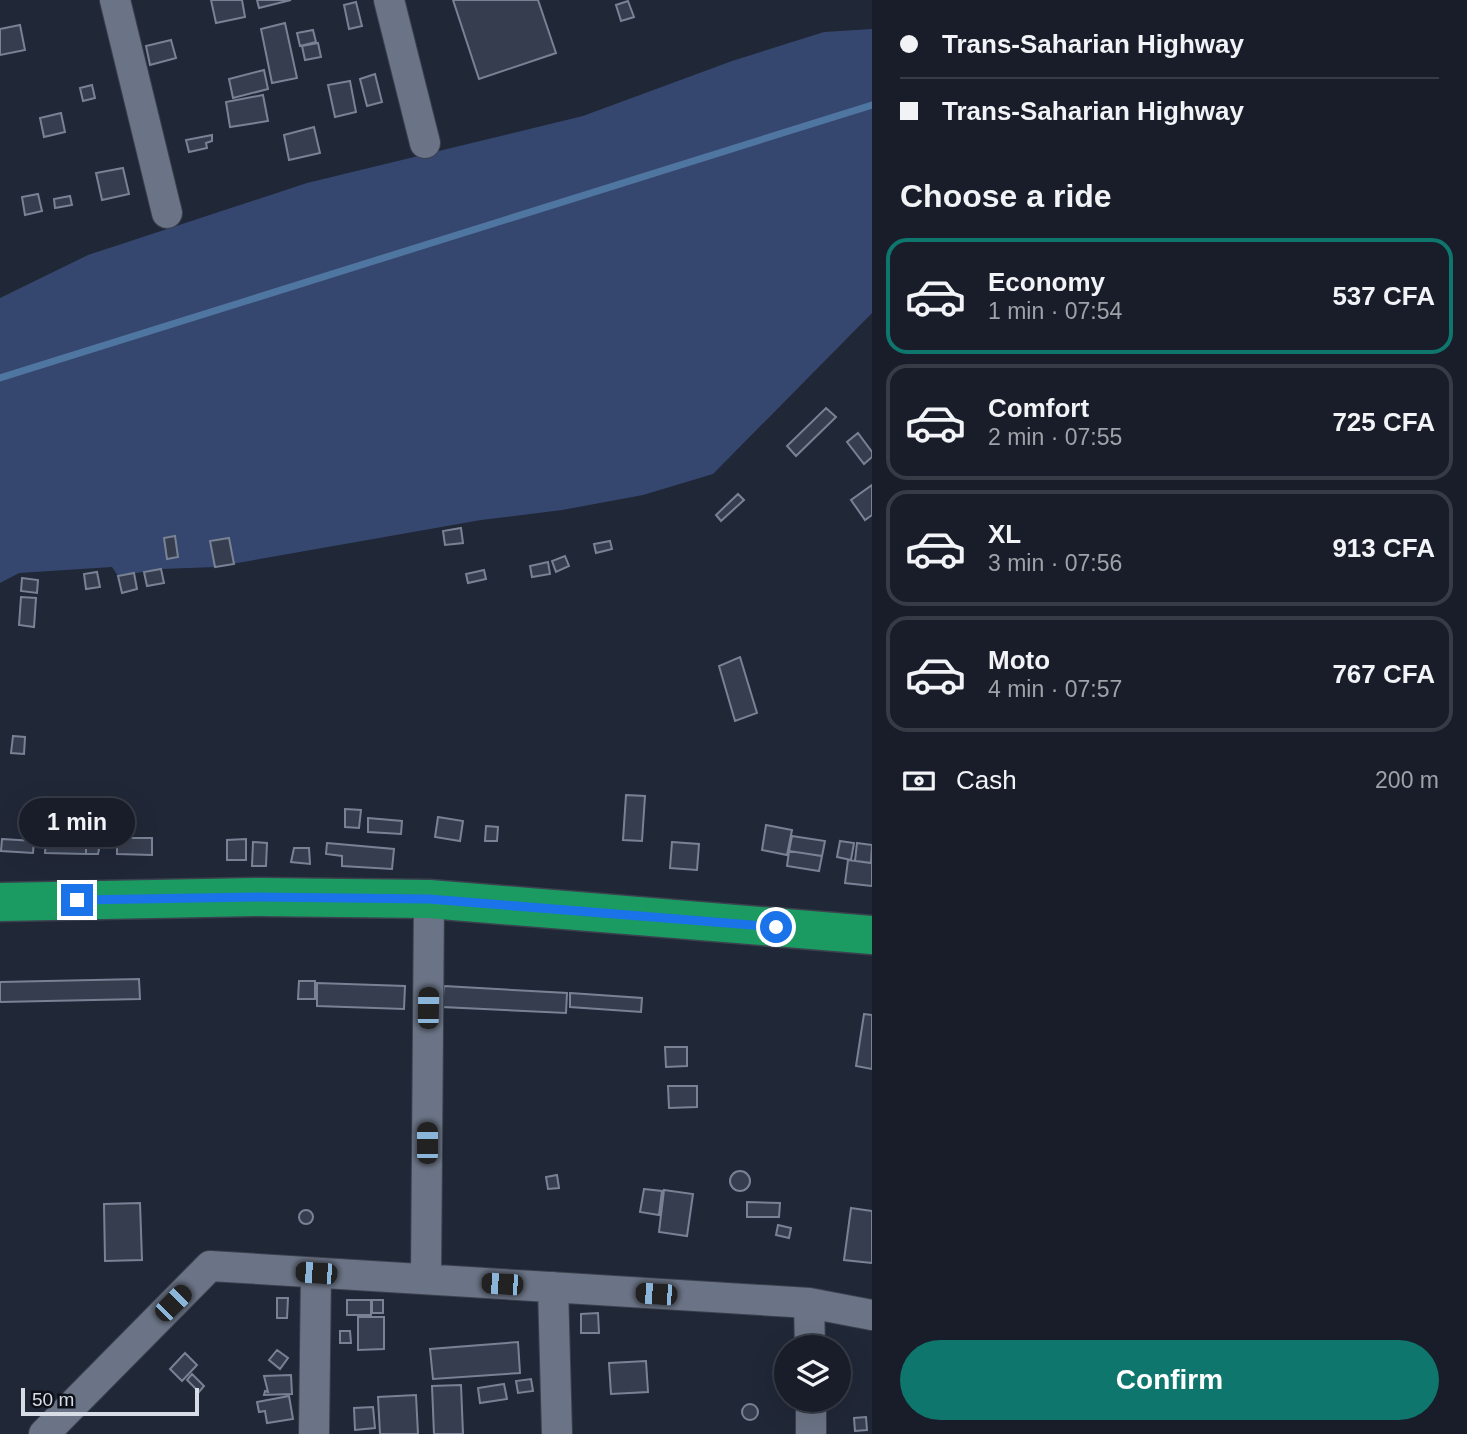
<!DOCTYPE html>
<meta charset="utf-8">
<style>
:root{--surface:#181d29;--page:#252a35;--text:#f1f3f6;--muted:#9fa2a8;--line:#363b46;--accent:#0f766e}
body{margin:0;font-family:Arial,sans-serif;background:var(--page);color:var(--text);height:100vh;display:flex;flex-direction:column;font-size:26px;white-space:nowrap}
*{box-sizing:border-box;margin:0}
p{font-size:23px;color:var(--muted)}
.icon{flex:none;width:38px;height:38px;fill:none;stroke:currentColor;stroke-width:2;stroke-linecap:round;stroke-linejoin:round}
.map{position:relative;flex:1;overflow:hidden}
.details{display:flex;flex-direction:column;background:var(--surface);width:595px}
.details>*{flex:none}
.top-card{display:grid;align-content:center;height:154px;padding:0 28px;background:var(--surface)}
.tools{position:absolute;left:774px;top:1335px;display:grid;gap:14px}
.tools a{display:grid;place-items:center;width:77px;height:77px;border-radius:50%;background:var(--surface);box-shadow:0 7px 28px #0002,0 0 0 2px var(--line);font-size:35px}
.scale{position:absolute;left:21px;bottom:18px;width:178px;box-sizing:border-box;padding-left:7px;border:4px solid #d7dce6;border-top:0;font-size:19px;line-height:24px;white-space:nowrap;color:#d7dce6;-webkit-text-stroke:5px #0d1017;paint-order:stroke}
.end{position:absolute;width:32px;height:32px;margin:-16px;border:9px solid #1a73e8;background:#fff;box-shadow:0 0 0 4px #fff}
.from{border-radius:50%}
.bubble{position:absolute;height:49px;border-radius:24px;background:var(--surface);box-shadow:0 7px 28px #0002,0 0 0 2px var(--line);font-size:23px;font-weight:600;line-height:49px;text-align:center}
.car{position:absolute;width:21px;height:42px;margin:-21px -10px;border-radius:9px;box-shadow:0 0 5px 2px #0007;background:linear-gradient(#222 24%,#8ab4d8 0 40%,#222 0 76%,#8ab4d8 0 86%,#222 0)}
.top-card b{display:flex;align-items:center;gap:24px;height:66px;font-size:26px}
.top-card b+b{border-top:2px solid var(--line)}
.top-card i{width:18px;height:18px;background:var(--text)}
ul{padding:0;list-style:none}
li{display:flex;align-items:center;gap:21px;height:116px;margin:0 14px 10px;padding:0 14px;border:4px solid var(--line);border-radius:21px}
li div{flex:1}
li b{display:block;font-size:26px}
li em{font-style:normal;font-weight:600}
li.current{border-color:var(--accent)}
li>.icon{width:63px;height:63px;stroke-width:1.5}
h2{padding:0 28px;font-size:32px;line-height:84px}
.pay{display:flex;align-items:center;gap:18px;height:77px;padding:0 28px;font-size:26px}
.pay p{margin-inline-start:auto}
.cta{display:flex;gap:14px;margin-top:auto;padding:14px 28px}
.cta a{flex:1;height:80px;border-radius:42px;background:var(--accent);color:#fff;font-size:28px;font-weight:600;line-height:80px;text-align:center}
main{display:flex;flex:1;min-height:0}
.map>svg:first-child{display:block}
.green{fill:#36476f}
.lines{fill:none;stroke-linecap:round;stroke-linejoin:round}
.stream{stroke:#4f76a0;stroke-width:7}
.building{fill:#363d4e;stroke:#798295;stroke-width:2}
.minor-casing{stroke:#3b414e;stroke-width:32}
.highway-casing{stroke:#3b414e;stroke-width:41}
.minor{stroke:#6b7486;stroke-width:30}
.highway{stroke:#1b9b61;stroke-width:38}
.route{stroke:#1a73e8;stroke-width:9}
</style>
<main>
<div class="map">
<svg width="872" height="1434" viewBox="0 0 872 1434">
<rect width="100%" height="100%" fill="#202737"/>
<path class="green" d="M 872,29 L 872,313 L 713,474 L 643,495 L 562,510 L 481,520 L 215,567 L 161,569 L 118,576 L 112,567 L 19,573 L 0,583 L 0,298 L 88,255 L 307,183 L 583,116 L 732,61 L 824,32 Z"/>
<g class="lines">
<path class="stream" d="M 0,378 L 872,105"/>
</g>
<path class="building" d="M 211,0 L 242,0 L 245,17 L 216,23 Z
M 257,0 L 291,0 L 259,8 Z
M 453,0 L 538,0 L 556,53 L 479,79 Z
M 628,1 L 634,17 L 621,21 L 616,5 Z
M 356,2 L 362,26 L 349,29 L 344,5 Z
M 285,23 L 297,78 L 272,83 L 261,29 Z
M 20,25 L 25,50 L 0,55 L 0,29 Z
M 313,30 L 316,42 L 300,46 L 297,33 Z
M 171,40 L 176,58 L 150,65 L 146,46 Z
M 318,43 L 321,57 L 305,60 L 302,46 Z
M 264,70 L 268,89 L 233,98 L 229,79 Z
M 375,74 L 382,102 L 367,106 L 360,79 Z
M 350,81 L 356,112 L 335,117 L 328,85 Z
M 92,85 L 95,98 L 83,101 L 80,88 Z
M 263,95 L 268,121 L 230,127 L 226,102 Z
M 61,113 L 65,132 L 44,137 L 40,118 Z
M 314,127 L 320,153 L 289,160 L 284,135 Z
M 212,135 L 212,141 L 206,143 L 207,148 L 189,152 L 186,140 Z
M 123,168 L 129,194 L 102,200 L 96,173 Z
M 38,194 L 42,211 L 25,215 L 22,197 Z
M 70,196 L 72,205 L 55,208 L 54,199 Z
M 826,408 L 836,417 L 796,456 L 787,446 Z
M 858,433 L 872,452 L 872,457 L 864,464 L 847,442 Z
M 872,485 L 872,515 L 865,520 L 851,500 Z
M 738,494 L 744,500 L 721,521 L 716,515 Z
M 461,528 L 463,543 L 445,545 L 443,531 Z
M 175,536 L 178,557 L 167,559 L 164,538 Z
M 229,538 L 234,564 L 215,567 L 210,541 Z
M 610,541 L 612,549 L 596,553 L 594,544 Z
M 565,556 L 569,566 L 556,572 L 552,561 Z
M 548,562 L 550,574 L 532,577 L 530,566 Z
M 161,569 L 164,583 L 147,586 L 144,572 Z
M 484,570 L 486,579 L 468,583 L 466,574 Z
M 97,572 L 100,587 L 86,589 L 84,574 Z
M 134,573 L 137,589 L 122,593 L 118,576 Z
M 22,578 L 38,580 L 37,593 L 21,591 Z
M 21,597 L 36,598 L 34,627 L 19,625 Z
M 740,657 L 757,713 L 735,721 L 719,666 Z
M 13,736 L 25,737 L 24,754 L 11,753 Z
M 626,795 L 645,796 L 642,841 L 623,840 Z
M 345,809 L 361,810 L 359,828 L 345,827 Z
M 438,817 L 463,821 L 460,841 L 435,837 Z
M 368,818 L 402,821 L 401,834 L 368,832 Z
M 766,825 L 792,830 L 787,855 L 762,850 Z
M 486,826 L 498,827 L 497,841 L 485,841 Z
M 792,836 L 825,841 L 822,856 L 789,851 Z
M 46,838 L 86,838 L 86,854 L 45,853 Z
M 117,838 L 152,838 L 152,855 L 117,854 Z
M 2,839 L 34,841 L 33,853 L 1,851 Z
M 101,839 L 98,854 L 86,854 L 86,840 Z
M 246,839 L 246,860 L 227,860 L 227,840 Z
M 840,841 L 854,843 L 851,860 L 837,857 Z
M 253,842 L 267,843 L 266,866 L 252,866 Z
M 672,842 L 699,844 L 697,870 L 670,868 Z
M 327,843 L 394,849 L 392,869 L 342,866 L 342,856 L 326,854 Z
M 857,843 L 872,845 L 871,863 L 855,861 Z
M 294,848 L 309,848 L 310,864 L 291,862 Z
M 789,851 L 822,856 L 819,871 L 787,866 Z
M 848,860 L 872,863 L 872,886 L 845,883 Z
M 139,979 L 140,999 L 0,1002 L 0,982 Z
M 299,981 L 315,981 L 315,999 L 298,999 Z
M 317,983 L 405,986 L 404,1009 L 317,1006 Z
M 444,986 L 567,993 L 566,1013 L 442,1007 Z
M 570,993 L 642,998 L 641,1012 L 570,1007 Z
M 864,1014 L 872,1015 L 872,1069 L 856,1066 Z
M 665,1047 L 687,1047 L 687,1066 L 666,1067 Z
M 668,1086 L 697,1086 L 697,1107 L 669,1108 Z
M730 1181a10 10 0 1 1 20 0a10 10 0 1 1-20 0Z
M 557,1175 L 559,1188 L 548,1189 L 546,1177 Z
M 644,1189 L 662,1191 L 659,1215 L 640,1212 Z
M 664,1190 L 693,1194 L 687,1236 L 659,1232 Z
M 747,1202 L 780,1203 L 779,1217 L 747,1217 Z
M 140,1203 L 142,1260 L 105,1261 L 104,1204 Z
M 851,1208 L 872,1211 L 872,1263 L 844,1260 Z
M299 1217a7 7 0 1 1 14 0a7 7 0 1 1-14 0Z
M 778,1225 L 791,1228 L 789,1238 L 776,1235 Z
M 277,1298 L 288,1298 L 287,1318 L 277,1318 Z
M 347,1300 L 371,1300 L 371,1315 L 347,1315 Z
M 372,1300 L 383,1300 L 383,1313 L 372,1313 Z
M 598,1313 L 599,1333 L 581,1333 L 581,1314 Z
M 358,1317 L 384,1317 L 384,1349 L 358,1350 Z
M 340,1331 L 350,1331 L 351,1343 L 340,1343 Z
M 518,1342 L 520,1373 L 433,1379 L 430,1349 Z
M 277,1350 L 288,1358 L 280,1369 L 269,1360 Z
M 185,1353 L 197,1365 L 182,1381 L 170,1369 Z
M 646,1361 L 648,1392 L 611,1394 L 609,1363 Z
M 192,1374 L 204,1386 L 199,1392 L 187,1380 Z
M 291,1375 L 292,1394 L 264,1395 L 265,1391 L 268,1392 L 264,1376 Z
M 531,1379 L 533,1391 L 518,1393 L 516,1381 Z
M 504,1384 L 507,1399 L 480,1403 L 478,1388 Z
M 461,1385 L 463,1434 L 434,1434 L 432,1386 Z
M 416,1395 L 418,1434 L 380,1434 L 378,1397 Z
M 289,1396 L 293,1419 L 267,1423 L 265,1411 L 259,1412 L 257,1402 Z
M742 1412a8 8 0 1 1 16 0a8 8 0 1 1-16 0Z
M 373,1407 L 375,1428 L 355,1430 L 354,1408 Z
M 866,1417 L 867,1430 L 855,1431 L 854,1418 Z"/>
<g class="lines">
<g class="minor-casing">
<path id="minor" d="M 115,0 L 167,213
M 389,0 L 425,143
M 426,1279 L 429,899
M 553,1287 L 557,1434
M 809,1303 L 810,1348
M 811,1400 L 811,1434
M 44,1434 L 210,1266 L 809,1303 L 872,1315
M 314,1434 L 316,1273"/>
</g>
<g class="highway-casing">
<path id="highway" d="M 0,902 L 258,897 L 429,899 L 872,935"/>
</g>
<use href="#minor" class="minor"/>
<use href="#highway" class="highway"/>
</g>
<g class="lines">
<path class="route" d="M 77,900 L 258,897 L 429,899 L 776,927"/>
</g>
</svg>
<div class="tools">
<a><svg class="icon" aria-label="layers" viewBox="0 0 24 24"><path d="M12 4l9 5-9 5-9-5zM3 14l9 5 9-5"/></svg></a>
</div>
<div class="scale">50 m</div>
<i class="end from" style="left:776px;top:927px"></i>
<i class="end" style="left:77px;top:900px"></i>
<div class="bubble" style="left:19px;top:798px;width:116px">1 min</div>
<i class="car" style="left:428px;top:1008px;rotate:1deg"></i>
<i class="car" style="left:427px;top:1143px;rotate:0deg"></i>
<i class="car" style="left:316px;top:1273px;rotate:274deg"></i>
<i class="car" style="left:502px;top:1284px;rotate:274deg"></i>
<i class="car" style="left:656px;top:1294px;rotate:274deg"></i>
<i class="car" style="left:173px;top:1303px;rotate:45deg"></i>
</div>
<section class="details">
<div class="top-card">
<b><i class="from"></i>Trans-Saharian Highway</b>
<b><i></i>Trans-Saharian Highway</b>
</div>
<h2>Choose a ride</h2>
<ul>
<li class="current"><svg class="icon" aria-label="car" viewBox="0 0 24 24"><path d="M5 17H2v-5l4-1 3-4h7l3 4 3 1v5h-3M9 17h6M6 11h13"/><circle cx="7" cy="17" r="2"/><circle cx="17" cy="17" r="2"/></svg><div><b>Economy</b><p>1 min · 07:54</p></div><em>537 CFA</em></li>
<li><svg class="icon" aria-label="car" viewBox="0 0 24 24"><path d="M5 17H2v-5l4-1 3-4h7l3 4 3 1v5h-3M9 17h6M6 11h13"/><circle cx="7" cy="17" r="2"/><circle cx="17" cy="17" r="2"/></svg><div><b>Comfort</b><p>2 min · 07:55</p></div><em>725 CFA</em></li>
<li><svg class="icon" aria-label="car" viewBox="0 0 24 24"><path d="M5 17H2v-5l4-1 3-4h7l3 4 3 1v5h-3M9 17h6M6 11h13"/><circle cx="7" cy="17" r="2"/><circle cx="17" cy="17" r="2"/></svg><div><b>XL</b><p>3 min · 07:56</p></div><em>913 CFA</em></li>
<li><svg class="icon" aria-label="car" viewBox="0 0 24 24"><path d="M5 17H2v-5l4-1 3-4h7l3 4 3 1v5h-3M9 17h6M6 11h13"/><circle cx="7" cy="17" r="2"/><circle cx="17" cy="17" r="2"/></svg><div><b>Moto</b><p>4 min · 07:57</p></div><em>767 CFA</em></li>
</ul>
<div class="pay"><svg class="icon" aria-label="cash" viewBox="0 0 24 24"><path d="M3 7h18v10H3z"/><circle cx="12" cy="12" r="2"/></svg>Cash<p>200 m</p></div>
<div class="cta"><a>Confirm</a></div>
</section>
</main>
